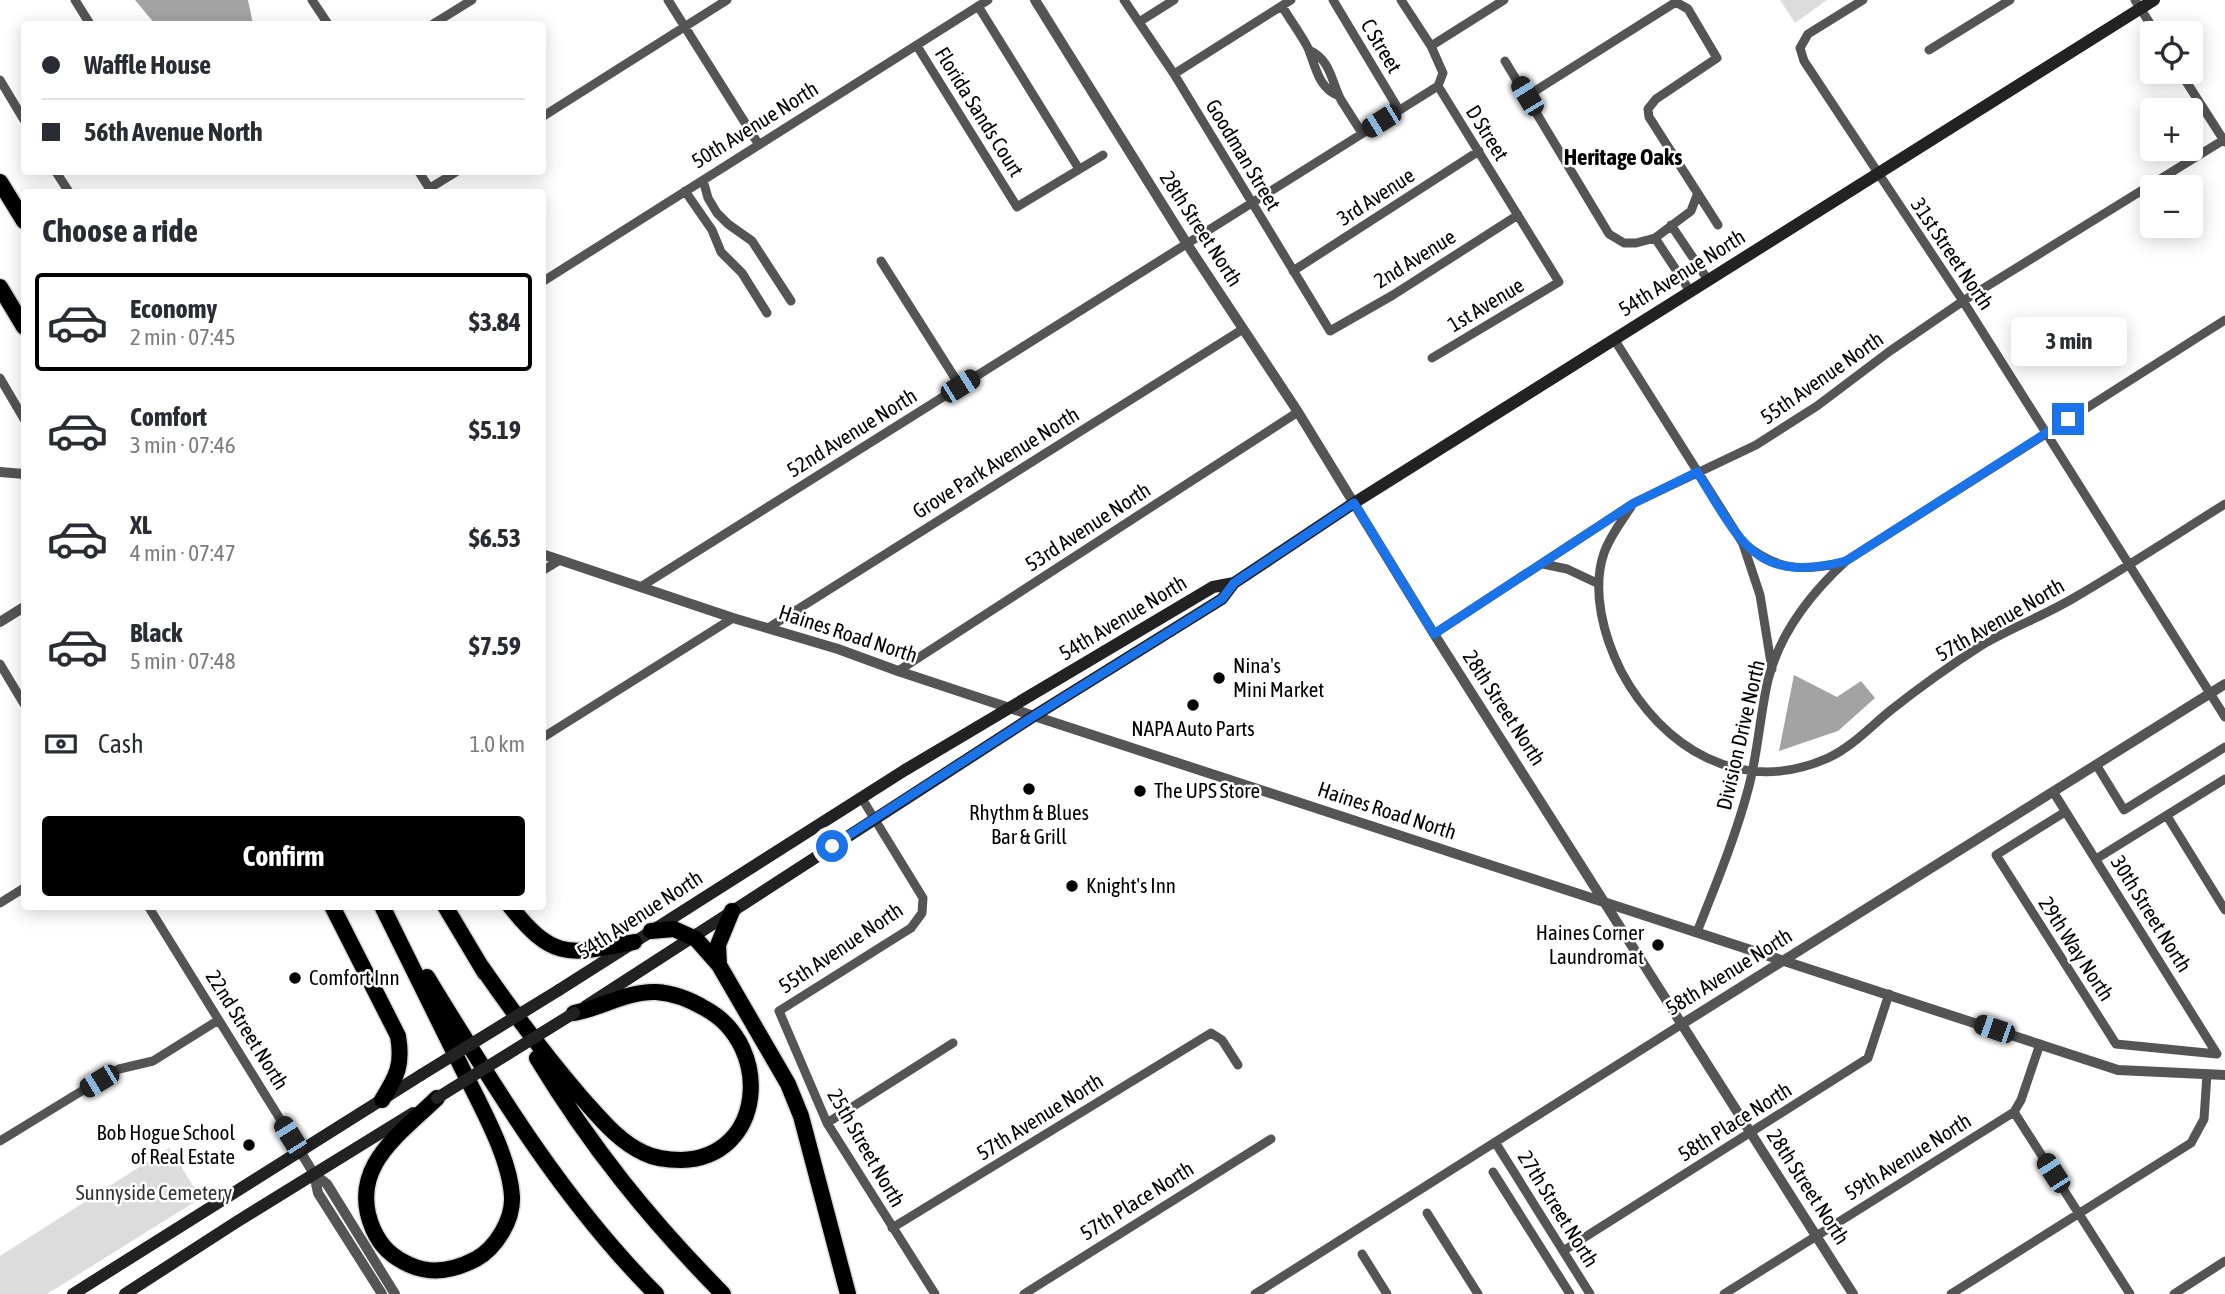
<!DOCTYPE html>
<meta charset="utf-8">
<style>
:root{--surface:#fff;--page:#f7f7f7;--text:#2b2b33;--muted:#7c7c81;--line:#e1e1e2;--accent:#000}
body{margin:0;font-family:"Asap Condensed",sans-serif;background:var(--page);color:var(--text);height:100vh;display:flex;flex-direction:column;font-size:26px;white-space:nowrap}
*{box-sizing:border-box;margin:0}
p{font-size:23px;color:var(--muted)}
.icon{flex:none;width:38px;height:38px;fill:none;stroke:currentColor;stroke-width:2;stroke-linecap:round;stroke-linejoin:round}
.map{position:relative;flex:1;overflow:hidden}
.drawer{position:absolute;left:21px;top:189px;width:525px;height:721px;display:flex;flex-direction:column;background:var(--surface);border-radius:7px;box-shadow:0 4px 18px #0003}
.drawer>*{flex:none}
.top-card{position:absolute;left:21px;top:21px;width:525px;height:154px;border-radius:7px;box-shadow:0 4px 18px #0003;display:grid;align-content:center;height:154px;padding:0 21px;background:var(--surface)}
.controls{position:absolute;left:2140px;top:21px;display:grid;gap:14px}
.controls a{display:grid;place-items:center;width:63px;height:63px;border-radius:7px;background:var(--surface);box-shadow:0 4px 18px #0003;font-size:35px}
.end{position:absolute;width:32px;height:32px;margin:-16px;border:9px solid #1a73e8;background:#fff;box-shadow:0 0 0 4px #fff}
.from{border-radius:50%}
.bubble{position:absolute;height:49px;border-radius:7px;background:var(--surface);box-shadow:0 4px 18px #0003;font-size:23px;font-weight:700;line-height:49px;text-align:center}
.car{position:absolute;width:21px;height:42px;margin:-21px -10px;border-radius:9px;box-shadow:0 0 5px 2px #0007;background:linear-gradient(#222 24%,#8ab4d8 0 40%,#222 0 76%,#8ab4d8 0 86%,#222 0)}
.top-card b{display:flex;align-items:center;gap:24px;height:66px;font-size:26px}
.top-card b+b{border-top:2px solid var(--line)}
.top-card i{width:18px;height:18px;background:var(--text)}
ul{padding:0;list-style:none}
li{display:flex;align-items:center;gap:21px;height:98px;margin:0 14px 10px;padding:0 7px;border:4px solid transparent;border-radius:7px}
li div{flex:1}
li b{display:block;font-size:26px}
li em{font-style:normal;font-weight:700}
li.on{border-color:var(--accent)}
li>.icon{width:63px;height:63px;stroke-width:1.5}
h2{padding:0 21px;font-size:32px;line-height:84px}
.pay{display:flex;align-items:center;gap:18px;height:77px;padding:0 21px;font-size:26px}
.pay p{margin-inline-start:auto}
.button{display:flex;gap:14px;margin-top:auto;padding:14px 21px}
.button a{flex:1;height:80px;border-radius:7px;background:var(--accent);color:#fff;font-size:28px;font-weight:700;line-height:80px;text-align:center}
.map>svg:first-child{display:block}
.green{fill:#dcdcdc}
.water{fill:#a3a3a3}
.lines{fill:none;stroke-linecap:round;stroke-linejoin:round}
.motorway-casing{stroke:#dbdbdb;stroke-width:19}
.minor{stroke:#555;stroke-width:9}
.tertiary{stroke:#555;stroke-width:10}
.secondary{stroke:#222;stroke-width:12}
.motorway{stroke:#000;stroke-width:16}
.secondary-bridge{stroke:#222;stroke-width:12}
.route{stroke:#1a73e8;stroke-width:9}
.poi-dot{fill:#000;stroke:#fff;stroke-width:2.5}
.labels{text-anchor:middle;stroke-width:5;stroke-linejoin:round;paint-order:stroke}
.street-label{font-size:21px;fill:#000;stroke:#fff}
.poi-label{font-size:21px;fill:#000;stroke:#fff;text-anchor:start}
.park-label{font-size:21px;fill:#333;stroke:#fff}
.neighbourhood-label{font-size:23px;font-weight:bold;fill:#000;stroke:#fff}
</style>
<div class="map">
<svg width="2225" height="1294" viewBox="0 0 2225 1294">
<rect width="100%" height="100%" fill="#fff"/>
<path class="green" d="M 1780,0 L 1827,0 L 1795,23 Z
M 169,1148 L 201,1198 L 47,1294 L 0,1294 L 0,1256 Z"/>
<path class="water" d="M 135,0 L 248,0 L 253,24 L 155,24 Z
M 1794,675 L 1837,697 L 1861,681 L 1875,698 L 1838,731 L 1779,751 Z"/>
<g class="lines">
<g class="motorway-casing">
<path id="motorway" d="M 0,182 L 24,221
M 0,287 L 24,327
M 332,906 L 398,1036 C 403,1065 397,1076 382,1100
M 382,906 C 408,959 434,1011 460,1064 C 478,1101 510,1156 512,1197 C 513,1220 496,1248 476,1259 C 455,1270 432,1275 410,1265 C 392,1257 381,1247 373,1229 C 347,1168 399,1135 437,1098
M 445,906 L 485,973
M 510,906 C 554,962 570,954 634,942
M 651,931 L 674,929 L 696,939 L 719,965 L 788,1084 L 801,1116 L 848,1294
M 719,965 L 718,945 L 732,911
M 481,966 C 512,1011 545,1055 581,1097 C 600,1118 618,1141 644,1153 C 656,1159 668,1160 681,1160 C 765,1158 773,1046 706,1009 C 691,1000 673,993 656,992 C 627,991 601,1008 574,1013
M 427,977 C 495,1088 563,1201 656,1294
M 537,1058 C 591,1147 650,1220 723,1294"/>
</g>
<path class="minor" d="M 75,0 L 90,24
M 312,0 L 328,24
M 668,0 L 759,145
M 1124,0 L 1174,74 L 1330,331 L 1393,295 L 1518,215
M 1333,0 L 1399,110
M 1401,0 L 1431,46 L 1443,73 L 1438,86 L 1559,282 L 1432,358
M 1863,0 L 1808,34 L 1800,48 L 1804,61 L 1963,301 L 2225,717
M 2135,0 L 2156,33
M 978,6 L 1079,169
M 1282,6 C 1290,20 1301,34 1308,48 C 1316,67 1318,88 1339,96
M 1139,22 L 1174,0
M 433,24 L 472,0
M 917,46 L 1017,207 L 1103,155
M 1431,46 L 1504,0
M 1309,50 C 1331,60 1331,81 1341,100 C 1348,111 1355,122 1362,133
M 1929,50 L 2010,0
M 1505,61 L 1609,234 L 1624,243 L 1636,243 L 1655,238 L 1691,211 L 1697,195
M 2180,72 L 2225,142
M 1174,74 L 1291,0
M 0,80 L 24,120
M 1527,96 L 1676,2 L 1688,9 L 1717,58 L 1656,99 L 1648,109 L 1649,117 L 1718,225
M 542,117 L 727,0
M 56,172 L 69,192
M 419,172 L 431,191
M 703,180 L 708,198 L 717,213 L 728,224 L 752,241 L 791,301
M 430,188 L 456,172
M 685,191 L 712,230 L 721,252 L 742,273 L 767,313
M 1671,225 L 1708,280
M 1655,238 L 1690,291
M 881,261 L 960,386
M 1293,271 L 1479,151
M 542,282 L 988,0
M 1614,339 L 1742,542 C 1777,571 1802,572 1845,562
M 0,378 L 24,419
M 1631,507 C 1621,522 1610,536 1604,553 C 1591,591 1604,637 1621,671 C 1662,748 1741,797 1828,758 C 1852,747 1871,726 1891,710 C 1920,687 1951,665 1982,645 C 2011,628 2043,616 2072,599 C 2124,569 2174,536 2225,504
M 1743,544 L 1760,595 L 1772,669
M 1543,564 L 1567,569 L 1599,584
M 542,571 L 560,560
M 642,586 L 1438,86
M 768,628 L 1243,329
M 1434,634 L 1634,503 L 1756,445 L 1817,406 L 1890,351 L 1963,301 L 2225,139
M 0,664 L 24,704
M 898,671 L 1298,412
M 542,738 L 733,618
M 2097,766 L 2124,810 L 2225,747
M 2054,793 L 2217,1054
M 861,797 L 923,898 L 922,913 L 911,928 L 779,1011 L 827,1123 L 935,1294
M 2065,812 L 1996,855 L 2116,1044 L 2217,1054
M 2167,816 L 2225,910
M 2096,859 L 2225,779
M 0,903 L 24,888
M 148,906 L 300,1151
M 1697,932 C 1716,884 1736,836 1749,786 C 1758,751 1760,715 1768,680 C 1780,632 1810,594 1846,561 L 2225,320
M 2014,1112 L 2130,1294
M 827,1123 L 953,1043
M 0,1141 L 98,1081 L 119,1069 L 153,1061 L 217,1021
M 1495,1142 L 1590,1294
M 1493,1172 L 1570,1294
M 1427,1213 L 1478,1294
M 892,1228 L 1211,1033 L 1222,1040 L 1238,1065
M 1563,1251 L 1868,1058 L 1889,994
M 1362,1254 L 1387,1294
M 1024,1294 L 1271,1139
M 1255,1294 L 1682,1024
M 1724,1294 L 2014,1112 L 2021,1100 L 2040,1044
M 1951,1294 L 2191,1143 L 2204,1119 L 2207,1074
M 2174,1294 L 2225,1261"/>
<path class="tertiary" d="M 1035,0 L 1187,244 L 1298,412 L 1434,634 L 1853,1294
M 0,472 L 24,474
M 542,554 L 733,618 L 838,649 L 898,671 L 1034,716 L 2118,1070 L 2225,1075
M 0,622 L 24,607
M 1682,1024 L 2225,684
M 300,1151 L 314,1174 L 327,1184 L 395,1294
M 314,1174 L 318,1193 L 382,1294"/>
<path class="secondary" d="M 559,990 L 905,770 L 1213,587 L 1234,583
M 586,1006 L 1034,716 L 1222,599 L 1234,583 L 1354,503 L 2154,0
M 73,1294 L 421,1075
M 125,1294 L 238,1221 L 413,1113"/>
<use href="#motorway" class="motorway"/>
<path class="secondary-bridge" d="M 421,1075 L 559,990
M 437,1098 L 574,1013"/>
</g>
<g class="lines">
<path class="route" d="M 832,846 L 1034,716 L 1222,599 L 1234,583 L 1354,503 L 1434,634 L 1634,503 L 1697,472 C 1740,540 1754,585 1846,561 L 2068,419"/>
</g>
<g class="poi-dot">
<circle cx="1219" cy="678" r="7"/>
<circle cx="1193" cy="705" r="7"/>
<circle cx="1029" cy="789" r="7"/>
<circle cx="1140" cy="791" r="7"/>
<circle cx="1072" cy="886" r="7"/>
<circle cx="1658" cy="945" r="7"/>
<circle cx="295" cy="978" r="7"/>
<circle cx="249" cy="1145" r="7"/>
</g>
<g class="labels">
<g class="street-label">
<text transform="translate(1381 46) rotate(59)" y="7">C Street</text>
<text transform="translate(979 112) rotate(58)" y="7">Florida Sands Court</text>
<text transform="translate(755 125) rotate(-32)" y="7">50th Avenue North</text>
<text transform="translate(1487 133) rotate(58)" y="7">D Street</text>
<text transform="translate(1243 155) rotate(59)" y="7">Goodman Street</text>
<text transform="translate(1376 197) rotate(-33)" y="7">3rd Avenue</text>
<text transform="translate(1201 229) rotate(57)" y="7">28th Street North</text>
<text transform="translate(1952 254) rotate(56)" y="7">31st Street North</text>
<text transform="translate(1415 259) rotate(-32)" y="7">2nd Avenue</text>
<text transform="translate(1682 273) rotate(-32)" y="7">54th Avenue North</text>
<text transform="translate(1486 305) rotate(-31)" y="7">1st Avenue</text>
<text transform="translate(1822 378) rotate(-35)" y="7">55th Avenue North</text>
<text transform="translate(852 433) rotate(-32)" y="7">52nd Avenue North</text>
<text transform="translate(996 463) rotate(-32)" y="7">Grove Park Avenue North</text>
<text transform="translate(1088 527) rotate(-33)" y="7">53rd Avenue North</text>
<text transform="translate(1123 618) rotate(-31)" y="7">54th Avenue North</text>
<text transform="translate(2000 620) rotate(-30)" y="7">57th Avenue North</text>
<text transform="translate(848 634) rotate(18)" y="7">Haines Road North</text>
<text transform="translate(1504 708) rotate(57)" y="7">28th Street North</text>
<text transform="translate(1741 735) rotate(-77)" y="7">Division Drive North</text>
<text transform="translate(1387 811) rotate(18)" y="7">Haines Road North</text>
<text transform="translate(2151 914) rotate(58)" y="7">30th Street North</text>
<text transform="translate(640 915) rotate(-33)" y="7">54th Avenue North</text>
<text transform="translate(841 948) rotate(-34)" y="7">55th Avenue North</text>
<text transform="translate(2076 949) rotate(57)" y="7">29th Way North</text>
<text transform="translate(1729 972) rotate(-32)" y="7">58th Avenue North</text>
<text transform="translate(247 1030) rotate(58)" y="7">22nd Street North</text>
<text transform="translate(1040 1117) rotate(-32)" y="7">57th Avenue North</text>
<text transform="translate(1735 1122) rotate(-32)" y="7">58th Place North</text>
<text transform="translate(866 1148) rotate(60)" y="7">25th Street North</text>
<text transform="translate(1908 1157) rotate(-32)" y="7">59th Avenue North</text>
<text transform="translate(1808 1187) rotate(57)" y="7">28th Street North</text>
<text transform="translate(1137 1201) rotate(-32)" y="7">57th Place North</text>
<text transform="translate(1558 1209) rotate(58)" y="7">27th Street North</text>
</g>
<g class="poi-label">
<text x="1233" y="673">Nina's<tspan x="1233" dy="24">Mini Market</tspan></text>
<text x="1193" y="736" text-anchor="middle">NAPA Auto Parts</text>
<text x="1154" y="798">The UPS Store</text>
<text x="1029" y="820" text-anchor="middle">Rhythm &amp; Blues<tspan x="1029" dy="24">Bar &amp; Grill</tspan></text>
<text x="1086" y="893">Knight's Inn</text>
<text x="1644" y="940" text-anchor="end">Haines Corner<tspan x="1644" dy="24">Laundromat</tspan></text>
<text x="309" y="985">Comfort Inn</text>
<text x="235" y="1140" text-anchor="end">Bob Hogue School<tspan x="235" dy="24">of Real Estate</tspan></text>
</g>
<g class="park-label">
<text x="154" y="1200">Sunnyside Cemetery</text>
</g>
<g class="neighbourhood-label">
<text x="1623" y="165">Heritage Oaks</text>
</g>
</g>
</svg>
<div class="controls">
<a><svg class="icon" aria-label="locate" viewBox="0 0 24 24"><circle cx="12" cy="12" r="6"/><path d="M12 2v4M12 18v4M2 12h4M18 12h4"/></svg></a>
<a>+</a>
<a>−</a>
</div>
<i class="end from" style="left:832px;top:846px"></i>
<i class="end" style="left:2068px;top:419px"></i>
<div class="bubble" style="left:2011px;top:317px;width:116px">3 min</div>
<i class="car" style="left:1527px;top:96px;rotate:329deg"></i>
<i class="car" style="left:1381px;top:121px;rotate:238deg"></i>
<i class="car" style="left:960px;top:386px;rotate:58deg"></i>
<i class="car" style="left:1994px;top:1029px;rotate:289deg"></i>
<i class="car" style="left:99px;top:1081px;rotate:239deg"></i>
<i class="car" style="left:290px;top:1136px;rotate:328deg"></i>
<i class="car" style="left:2053px;top:1173px;rotate:327deg"></i>
<div class="top-card">
<b><i class="from"></i>Waffle House</b>
<b><i></i>56th Avenue North</b>
</div>
<section class="drawer">
<h2>Choose a ride</h2>
<ul>
<li class="on"><svg class="icon" aria-label="car" viewBox="0 0 24 24"><path d="M5 17H2v-5l4-1 3-4h7l3 4 3 1v5h-3M9 17h6M6 11h13"/><circle cx="7" cy="17" r="2"/><circle cx="17" cy="17" r="2"/></svg><div><b>Economy</b><p>2 min · 07:45</p></div><em>$3.84</em></li>
<li><svg class="icon" aria-label="car" viewBox="0 0 24 24"><path d="M5 17H2v-5l4-1 3-4h7l3 4 3 1v5h-3M9 17h6M6 11h13"/><circle cx="7" cy="17" r="2"/><circle cx="17" cy="17" r="2"/></svg><div><b>Comfort</b><p>3 min · 07:46</p></div><em>$5.19</em></li>
<li><svg class="icon" aria-label="car" viewBox="0 0 24 24"><path d="M5 17H2v-5l4-1 3-4h7l3 4 3 1v5h-3M9 17h6M6 11h13"/><circle cx="7" cy="17" r="2"/><circle cx="17" cy="17" r="2"/></svg><div><b>XL</b><p>4 min · 07:47</p></div><em>$6.53</em></li>
<li><svg class="icon" aria-label="car" viewBox="0 0 24 24"><path d="M5 17H2v-5l4-1 3-4h7l3 4 3 1v5h-3M9 17h6M6 11h13"/><circle cx="7" cy="17" r="2"/><circle cx="17" cy="17" r="2"/></svg><div><b>Black</b><p>5 min · 07:48</p></div><em>$7.59</em></li>
</ul>
<div class="pay"><svg class="icon" aria-label="cash" viewBox="0 0 24 24"><path d="M3 7h18v10H3z"/><circle cx="12" cy="12" r="2"/></svg>Cash<p>1.0 km</p></div>
<div class="button"><a>Confirm</a></div>
</section>
</div>
